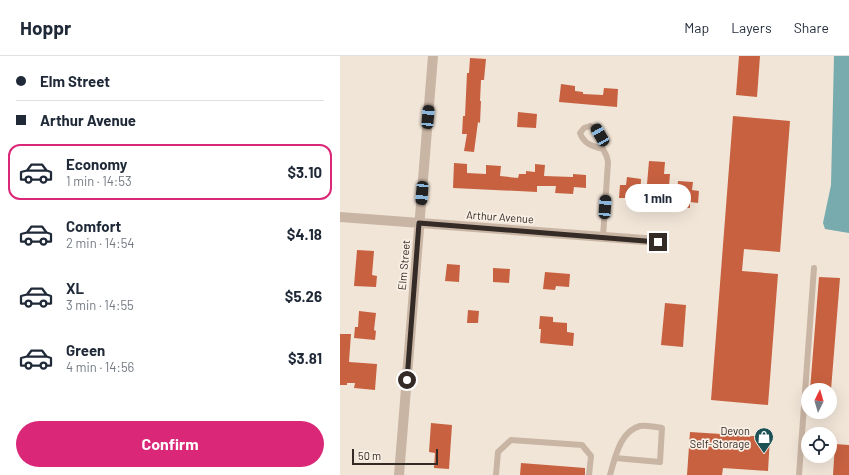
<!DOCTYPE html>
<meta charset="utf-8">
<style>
:root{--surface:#fff;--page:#f6f6f7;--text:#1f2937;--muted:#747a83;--line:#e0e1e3;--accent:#db2777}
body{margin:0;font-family:Barlow,sans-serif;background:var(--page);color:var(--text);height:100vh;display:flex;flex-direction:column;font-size:15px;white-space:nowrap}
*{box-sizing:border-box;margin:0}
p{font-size:13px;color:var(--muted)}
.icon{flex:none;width:22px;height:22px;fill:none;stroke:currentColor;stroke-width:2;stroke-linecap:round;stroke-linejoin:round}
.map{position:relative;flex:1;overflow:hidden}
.sheet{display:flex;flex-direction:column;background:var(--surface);width:340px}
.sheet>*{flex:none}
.hud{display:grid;align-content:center;height:88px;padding:0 16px;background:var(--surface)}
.needle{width:26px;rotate:5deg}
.controls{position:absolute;left:461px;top:327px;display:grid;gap:8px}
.controls a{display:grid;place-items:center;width:36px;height:36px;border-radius:50%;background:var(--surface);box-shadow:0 4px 16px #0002;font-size:20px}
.scale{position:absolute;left:12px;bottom:10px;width:86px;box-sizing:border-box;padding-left:4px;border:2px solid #342a26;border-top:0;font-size:11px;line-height:14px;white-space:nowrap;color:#342a26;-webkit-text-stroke:3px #f9efe4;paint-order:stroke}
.end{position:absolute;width:18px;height:18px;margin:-9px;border:5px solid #342a26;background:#fff;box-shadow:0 0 0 2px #fff}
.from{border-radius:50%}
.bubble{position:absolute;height:28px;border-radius:14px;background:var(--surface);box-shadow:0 4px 16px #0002;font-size:13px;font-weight:700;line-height:28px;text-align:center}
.car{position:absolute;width:12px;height:24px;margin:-12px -6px;border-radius:5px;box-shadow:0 0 3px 1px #0007;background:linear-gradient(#222 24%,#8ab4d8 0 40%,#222 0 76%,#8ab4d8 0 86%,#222 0)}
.hud b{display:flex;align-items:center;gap:14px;height:38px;font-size:15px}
.hud b+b{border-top:1px solid var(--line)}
.hud i{width:10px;height:10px;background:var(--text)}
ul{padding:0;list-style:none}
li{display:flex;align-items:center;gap:12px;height:56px;margin:0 8px 6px;padding:0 8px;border:2px solid transparent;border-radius:12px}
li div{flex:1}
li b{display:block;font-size:15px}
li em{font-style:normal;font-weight:700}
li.selected{border-color:var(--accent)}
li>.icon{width:36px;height:36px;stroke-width:1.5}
.primary-button{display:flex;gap:8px;margin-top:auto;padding:8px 16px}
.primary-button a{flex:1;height:46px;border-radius:24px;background:var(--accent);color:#fff;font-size:16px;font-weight:700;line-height:46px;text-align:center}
header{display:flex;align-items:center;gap:24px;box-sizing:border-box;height:56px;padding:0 20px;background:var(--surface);border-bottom:1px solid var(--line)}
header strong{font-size:19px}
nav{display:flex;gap:22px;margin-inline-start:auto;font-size:14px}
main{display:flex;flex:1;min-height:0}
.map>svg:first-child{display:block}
.water{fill:#77abae}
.building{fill:#c76140}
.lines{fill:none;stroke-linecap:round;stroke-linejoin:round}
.lane{stroke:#c9b5a4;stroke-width:6}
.street{stroke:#c9b5a4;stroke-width:10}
.route{stroke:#342a26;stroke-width:5}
.labels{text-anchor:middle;stroke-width:3.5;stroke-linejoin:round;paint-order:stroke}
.street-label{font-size:11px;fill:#342a26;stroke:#f9efe4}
.poi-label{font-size:11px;fill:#342a26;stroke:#f9efe4;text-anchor:end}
</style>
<header>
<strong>Hoppr</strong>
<nav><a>Map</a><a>Layers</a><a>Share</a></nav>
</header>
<main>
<section class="sheet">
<div class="hud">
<b><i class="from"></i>Elm Street</b>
<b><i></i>Arthur Avenue</b>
</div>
<ul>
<li class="selected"><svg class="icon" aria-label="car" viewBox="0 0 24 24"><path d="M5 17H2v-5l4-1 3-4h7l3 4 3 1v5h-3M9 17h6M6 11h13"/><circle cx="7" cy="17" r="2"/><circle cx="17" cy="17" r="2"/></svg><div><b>Economy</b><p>1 min · 14:53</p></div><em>$3.10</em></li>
<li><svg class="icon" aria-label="car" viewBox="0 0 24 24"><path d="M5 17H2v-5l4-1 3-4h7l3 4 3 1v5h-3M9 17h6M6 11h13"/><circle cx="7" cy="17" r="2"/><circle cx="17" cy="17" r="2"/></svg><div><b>Comfort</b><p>2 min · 14:54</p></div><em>$4.18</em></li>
<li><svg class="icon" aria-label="car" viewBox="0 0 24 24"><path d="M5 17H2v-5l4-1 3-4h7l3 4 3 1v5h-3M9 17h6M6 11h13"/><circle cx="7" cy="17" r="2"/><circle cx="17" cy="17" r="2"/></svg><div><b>XL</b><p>3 min · 14:55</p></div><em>$5.26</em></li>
<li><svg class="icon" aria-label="car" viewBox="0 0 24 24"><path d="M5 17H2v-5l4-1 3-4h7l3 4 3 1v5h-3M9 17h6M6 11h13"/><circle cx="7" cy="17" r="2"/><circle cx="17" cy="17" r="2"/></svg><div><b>Green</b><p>4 min · 14:56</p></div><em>$3.81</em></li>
</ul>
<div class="primary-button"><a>Confirm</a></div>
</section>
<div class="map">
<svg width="509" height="419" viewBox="0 0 509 419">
<rect width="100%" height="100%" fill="#f1e5d8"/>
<path class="water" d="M 494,0 L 509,0 L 509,177 L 485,173 L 483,167 L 491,129 Z"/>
<path class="building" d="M 399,0 L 420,0 L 417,41 L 396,39 Z
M 130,2 L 146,3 L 144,24 L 141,24 L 140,45 L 141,45 L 140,67 L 138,66 L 134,96 L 124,95 L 127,78 L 122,78 L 123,60 L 125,60 L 127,17 L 129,17 Z
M 221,28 L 235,30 L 235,35 L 243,36 L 243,38 L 263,39 L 264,32 L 278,33 L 277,51 L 219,46 Z
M 178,56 L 197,58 L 196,72 L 177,71 Z
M 393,60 L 450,65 L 440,196 L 404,193 L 402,215 L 438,218 L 428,349 L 371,344 Z
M 309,105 L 325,106 L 324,118 L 330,118 L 329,130 L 307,128 Z
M 114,107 L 127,108 L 127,117 L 146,118 L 146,109 L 161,110 L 160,120 L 178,122 L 179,118 L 186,118 L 186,115 L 195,116 L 195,108 L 205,109 L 204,120 L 233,121 L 233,118 L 246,119 L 246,132 L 234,131 L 233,138 L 215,137 L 216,130 L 197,130 L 197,136 L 113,132 Z
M 287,121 L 301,123 L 300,147 L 285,146 L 286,142 L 279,142 L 280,129 L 286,129 Z
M 338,125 L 353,126 L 352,134 L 359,135 L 358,147 L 350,146 L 350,152 L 336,151 Z
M 17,194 L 34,195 L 32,219 L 37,220 L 36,231 L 14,230 Z
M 107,208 L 120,209 L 119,226 L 105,225 Z
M 153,212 L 170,213 L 169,227 L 153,226 Z
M 205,216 L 230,218 L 229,231 L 216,230 L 215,234 L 203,233 Z
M 479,221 L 500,222 L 491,334 L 470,334 Z
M 325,247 L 346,249 L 343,291 L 321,289 Z
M 128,254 L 139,255 L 138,267 L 127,267 Z
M 19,255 L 36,257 L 34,274 L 36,275 L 35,284 L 14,282 L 15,271 L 18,271 Z
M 200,260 L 213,261 L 213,266 L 227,267 L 227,276 L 234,277 L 233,290 L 200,287 L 201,273 L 199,273 Z
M 0,278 L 11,278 L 9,306 L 37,308 L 35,334 L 14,332 L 15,327 L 7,327 L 7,325 L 7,329 L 0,329 Z
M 91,367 L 112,369 L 109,413 L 94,412 L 95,397 L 89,396 Z
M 350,376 L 430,381 L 428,415 L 383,412 L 382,419 L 347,419 Z
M 495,388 L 509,389 L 509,419 L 493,419 Z
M 181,407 L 245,412 L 245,419 L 180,419 Z"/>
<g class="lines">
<path class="lane" d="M 263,181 L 268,106 C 267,98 264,96 262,91 C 260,84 260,78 256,72 L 250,70 L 244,72 L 240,77 C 244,88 252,90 263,93
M 156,419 L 158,396 L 171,384 L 242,389 L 251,400 L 249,419
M 270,419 C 275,402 280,375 300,370 C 307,369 316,371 322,372 L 320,406 L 275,402
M 459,419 L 474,212"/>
<path class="street" d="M 0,161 L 318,185
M 59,419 L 93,0"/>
</g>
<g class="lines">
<path class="route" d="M 67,324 L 79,167 L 318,186"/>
</g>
<defs>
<g id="shop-pin" transform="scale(1)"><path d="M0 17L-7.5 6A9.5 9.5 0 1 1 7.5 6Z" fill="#1b5155" stroke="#f9efe4"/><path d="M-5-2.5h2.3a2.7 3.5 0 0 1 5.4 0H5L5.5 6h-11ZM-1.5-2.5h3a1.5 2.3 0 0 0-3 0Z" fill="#fff"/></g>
</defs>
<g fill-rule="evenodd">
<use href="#shop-pin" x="424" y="381"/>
</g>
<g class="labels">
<g class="street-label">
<text transform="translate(160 161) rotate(4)" y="4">Arthur Avenue</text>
<text transform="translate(64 209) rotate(-85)" y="4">Elm Street</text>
</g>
<g class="poi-label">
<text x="410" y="379">Devon<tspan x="410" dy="13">Self-Storage</tspan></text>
</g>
</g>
</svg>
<div class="controls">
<a><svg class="needle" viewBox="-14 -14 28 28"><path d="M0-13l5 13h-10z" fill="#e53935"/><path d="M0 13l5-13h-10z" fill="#747a83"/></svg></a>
<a><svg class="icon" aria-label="locate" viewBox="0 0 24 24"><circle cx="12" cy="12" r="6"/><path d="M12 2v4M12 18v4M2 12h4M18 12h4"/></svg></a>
</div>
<div class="scale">50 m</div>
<i class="end from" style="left:67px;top:324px"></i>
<i class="end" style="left:318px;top:186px"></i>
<div class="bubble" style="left:285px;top:128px;width:66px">1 min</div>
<i class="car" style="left:88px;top:61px;rotate:5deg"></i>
<i class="car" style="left:260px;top:79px;rotate:330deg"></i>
<i class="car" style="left:82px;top:137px;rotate:185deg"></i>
<i class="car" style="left:265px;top:151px;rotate:4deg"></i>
</div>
</main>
